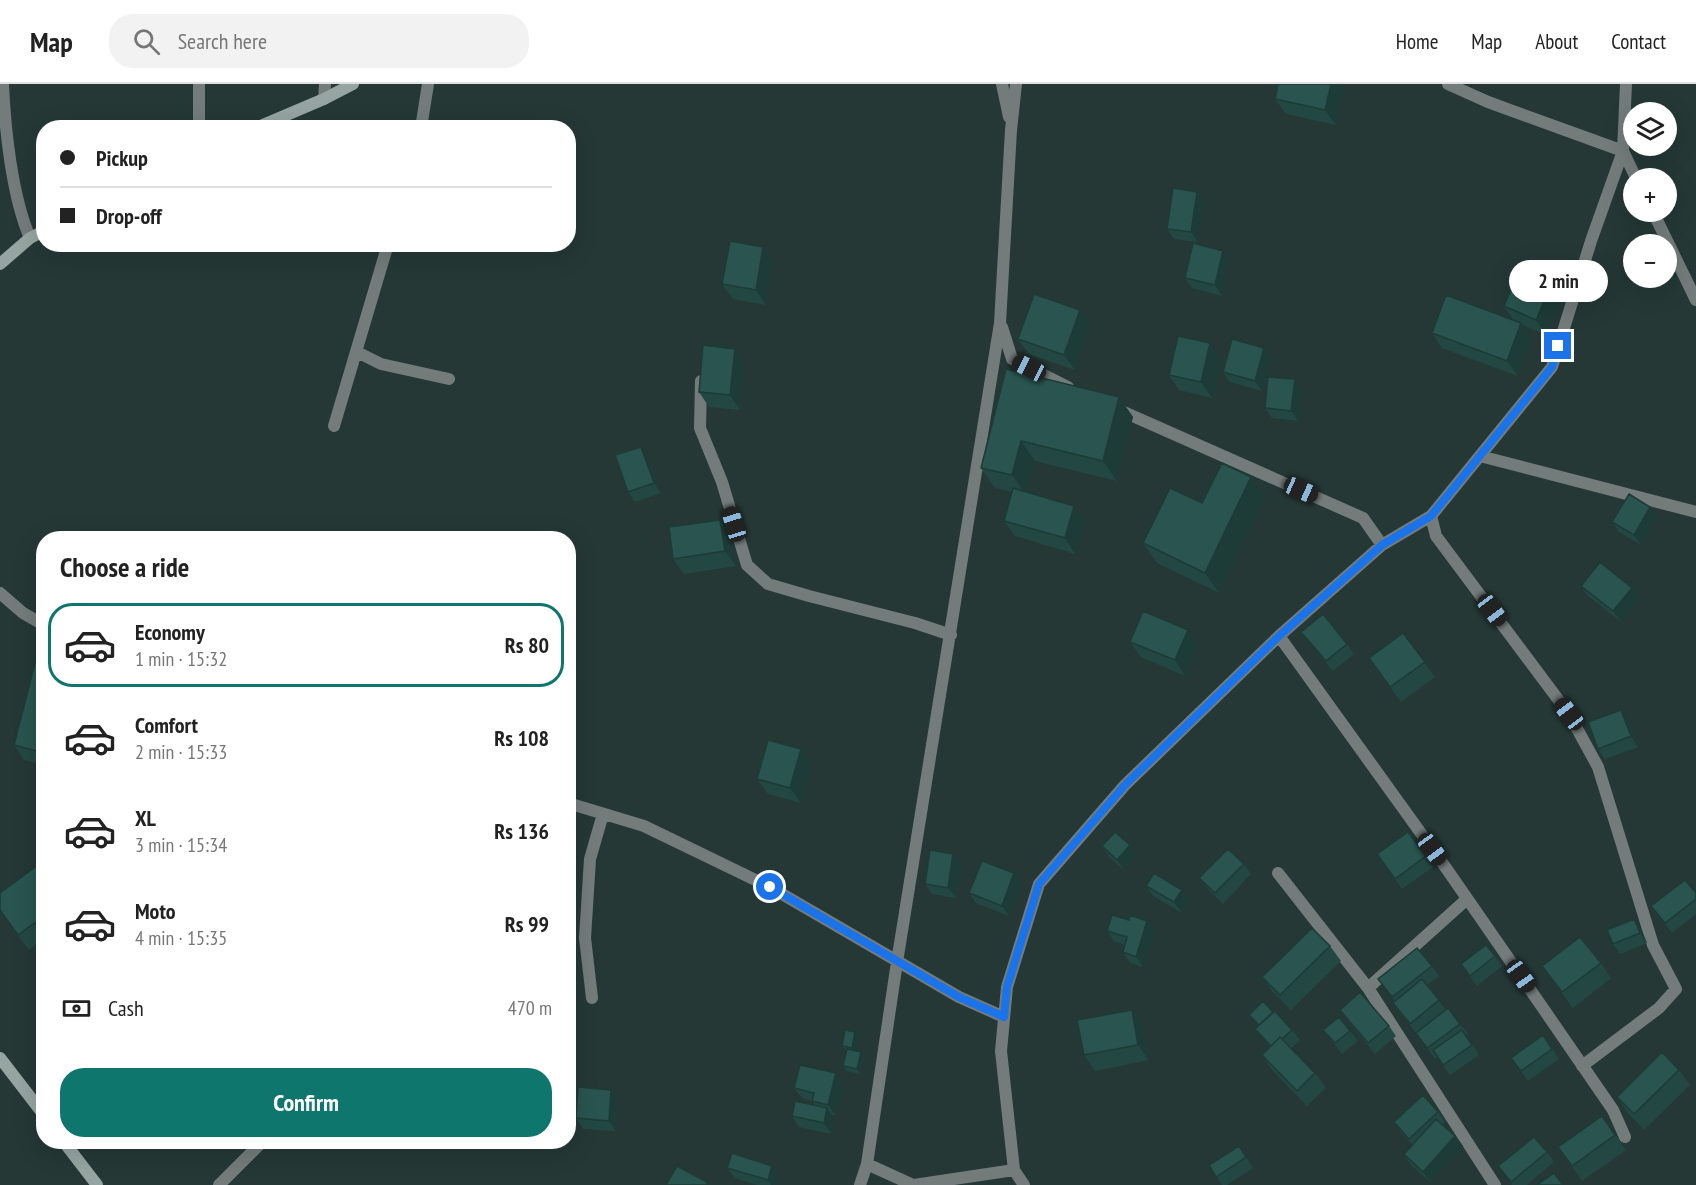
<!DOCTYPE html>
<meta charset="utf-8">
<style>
:root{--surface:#fff;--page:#f2f2f2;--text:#222;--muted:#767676;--line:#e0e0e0;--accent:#0f766e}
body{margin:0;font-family:"PT Sans Narrow",sans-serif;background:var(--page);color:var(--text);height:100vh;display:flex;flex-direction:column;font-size:22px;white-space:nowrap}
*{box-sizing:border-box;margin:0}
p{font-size:20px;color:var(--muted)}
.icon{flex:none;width:33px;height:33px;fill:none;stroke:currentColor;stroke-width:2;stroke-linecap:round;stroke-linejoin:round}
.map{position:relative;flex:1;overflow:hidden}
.panel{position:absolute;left:36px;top:447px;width:540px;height:618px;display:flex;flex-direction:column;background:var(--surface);border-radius:24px;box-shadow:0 6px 24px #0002}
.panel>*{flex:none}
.hud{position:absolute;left:36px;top:36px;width:540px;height:132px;border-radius:24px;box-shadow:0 6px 24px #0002;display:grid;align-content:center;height:132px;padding:0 24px;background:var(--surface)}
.buttons{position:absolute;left:1623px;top:18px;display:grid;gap:12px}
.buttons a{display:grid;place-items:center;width:54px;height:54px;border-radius:50%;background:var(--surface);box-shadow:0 6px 24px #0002;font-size:30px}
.end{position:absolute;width:27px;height:27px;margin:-14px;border:8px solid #1a73e8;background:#fff;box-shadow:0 0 0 3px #fff}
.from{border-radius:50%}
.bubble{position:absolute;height:42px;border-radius:21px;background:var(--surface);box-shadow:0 6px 24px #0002;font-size:20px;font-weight:700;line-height:42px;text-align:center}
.car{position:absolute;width:18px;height:36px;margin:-18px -9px;border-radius:8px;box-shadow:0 0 4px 2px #0007;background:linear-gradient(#222 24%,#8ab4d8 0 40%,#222 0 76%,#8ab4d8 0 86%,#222 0)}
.hud b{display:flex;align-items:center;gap:21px;height:57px;font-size:22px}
.hud b+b{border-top:2px solid var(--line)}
.hud i{width:15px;height:15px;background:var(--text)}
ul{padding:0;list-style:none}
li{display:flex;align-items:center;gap:18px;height:84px;margin:0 12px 9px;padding:0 12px;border:3px solid transparent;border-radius:24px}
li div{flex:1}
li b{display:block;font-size:22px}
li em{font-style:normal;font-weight:700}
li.on{border-color:var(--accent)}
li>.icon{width:54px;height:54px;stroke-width:1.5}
h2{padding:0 24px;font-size:27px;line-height:72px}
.pay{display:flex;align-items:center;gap:15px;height:66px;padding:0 24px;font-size:22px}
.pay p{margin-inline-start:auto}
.button{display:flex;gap:12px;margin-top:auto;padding:12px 24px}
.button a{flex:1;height:69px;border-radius:24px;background:var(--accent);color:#fff;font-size:24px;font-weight:700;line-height:69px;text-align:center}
header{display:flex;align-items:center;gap:36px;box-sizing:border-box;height:84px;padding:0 30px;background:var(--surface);border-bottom:2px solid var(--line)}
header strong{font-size:28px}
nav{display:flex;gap:33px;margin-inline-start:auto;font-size:21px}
.search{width:420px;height:54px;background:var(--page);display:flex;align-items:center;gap:15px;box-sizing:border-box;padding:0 21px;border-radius:24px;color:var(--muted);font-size:22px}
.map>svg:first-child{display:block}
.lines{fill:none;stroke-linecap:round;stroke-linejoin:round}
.street{stroke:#737c7b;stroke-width:12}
.secondary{stroke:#96a5a2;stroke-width:12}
.wall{fill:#234844}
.shaded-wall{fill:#1d3b37}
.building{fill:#29544f;stroke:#1d3b37;stroke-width:1.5}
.route{stroke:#1a73e8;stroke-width:8}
</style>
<header>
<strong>Map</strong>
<div class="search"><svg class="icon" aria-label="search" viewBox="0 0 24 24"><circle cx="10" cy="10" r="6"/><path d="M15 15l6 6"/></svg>Search here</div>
<nav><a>Home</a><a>Map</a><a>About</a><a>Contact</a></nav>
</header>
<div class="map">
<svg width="1696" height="1101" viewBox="0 0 1696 1101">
<rect width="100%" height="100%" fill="#253835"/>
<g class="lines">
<path class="street" d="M 3,0 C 5,46 12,112 30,154
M 1002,0 L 1009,33
M 1626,0 L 1623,67 L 1636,94
M 324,15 L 325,0
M 199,44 L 199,0
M 421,44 L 428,0
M 1653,128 L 1696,216
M 1002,243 L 1012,275 L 1068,303
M 357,268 L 381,280 L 449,295
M 701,297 L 700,344 L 722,398 L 747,481 L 768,500 L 809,512 L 915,539 L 951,551
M 1117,325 L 1363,434 L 1382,461
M 334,342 L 388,160
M 1480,372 L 1696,428
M 1431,432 L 1436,452 L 1569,630 L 1598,683 L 1653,861 L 1676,905 L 1659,924 L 1582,982
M 0,509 L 23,529 L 44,541
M 1279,552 L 1446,784 L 1547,930 L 1613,1026 L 1625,1053
M 568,719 L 644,742 L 770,803 L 959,913 L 1004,933
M 1278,789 L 1368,904
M 1467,815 L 1368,904 L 1495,1101
M 592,914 L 585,854 L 590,775 L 603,730
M 867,1080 L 913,1101
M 219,1101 L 262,1058
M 860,1101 L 867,1080 L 897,878 L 1000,239 L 1011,46 L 1016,0
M 914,1101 L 1014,1086
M 1024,1101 L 1014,1086 L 1001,967 L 1007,903 L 1039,800 L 1125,701 L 1279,552 L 1382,461 L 1431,432 L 1552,283 L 1591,157 L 1623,67 L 1488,18 L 1448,0"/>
<path class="secondary" d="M 256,44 L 324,15 L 353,0
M 0,180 L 30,154 L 44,147
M 0,974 L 44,1031
M 64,1058 L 97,1101"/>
</g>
<path class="wall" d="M 1344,2 L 1336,41 L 1286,30 L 1275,15 Z
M 1204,118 L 1198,158 L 1174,155 L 1167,145 Z
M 763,163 L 773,178 L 766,221 L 733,215 L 722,200 Z
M 1230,177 L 1222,212 L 1192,204 L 1185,194 Z
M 1566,204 L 1547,251 L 1522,241 L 1532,254 L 1518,292 L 1442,264 L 1432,249 L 1514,237 L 1504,222 Z
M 1090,241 L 1075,286 L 1029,270 L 1018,255 Z
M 1221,275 L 1212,314 L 1179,306 L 1169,291 Z
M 1271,275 L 1262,307 L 1230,298 L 1223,288 Z
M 745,280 L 740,326 L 709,323 L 699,308 Z
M 1006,285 L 1119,313 L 1133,333 L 1117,397 L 1035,377 L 1027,408 L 1074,422 L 1085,437 L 1075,470 L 1015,452 L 1004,437 L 1012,408 L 995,404 L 981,384 Z
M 1295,295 L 1302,306 L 1298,337 L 1272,334 L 1265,324 Z
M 641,363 L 648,373 L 661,409 L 635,418 L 628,408 Z
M 1251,393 L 1265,413 L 1219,509 L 1157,479 L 1143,459 L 1202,419 Z
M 1657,433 L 1641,461 L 1619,448 L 1612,438 Z
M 720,436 L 731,451 L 736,482 L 684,490 L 673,475 Z
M 1581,502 L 1632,504 L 1639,514 L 1620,537 L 1588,512 Z
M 1188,546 L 1198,561 L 1185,592 L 1141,573 L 1130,558 Z
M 1301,548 L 1347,560 L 1354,570 L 1333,587 L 1309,558 Z
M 1403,549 L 1435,593 L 1401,618 L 1369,574 Z
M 44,560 L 44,681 L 24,676 L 14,661 Z
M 1628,637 L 1638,663 L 1605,675 L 1598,665 Z
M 812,681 L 801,719 L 768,710 L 757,695 Z
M 1408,748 L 1433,783 L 1402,805 L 1377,770 Z
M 1130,761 L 1137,771 L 1124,786 L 1109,773 L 1102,762 Z
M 953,770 L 961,780 L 956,814 L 932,810 L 925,800 Z
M 1244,780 L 1251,790 L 1223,820 L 1207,804 L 1199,794 Z
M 44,789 L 44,855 L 29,866 L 0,827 Z
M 1021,799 L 1009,832 L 976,819 L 969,809 Z
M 1146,802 L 1189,816 L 1182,829 L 1153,812 Z
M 1696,809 L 1696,830 L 1672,849 L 1651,822 Z
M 1129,836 L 1147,837 L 1155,847 L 1143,883 L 1130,879 L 1123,868 L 1125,861 L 1114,857 L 1107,847 Z
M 1641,845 L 1647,859 L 1620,870 L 1613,860 Z
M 1486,861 L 1502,882 L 1477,902 L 1461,880 Z
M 1330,862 L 1341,877 L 1291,926 L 1273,908 L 1262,893 Z
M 1601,879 L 1611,894 L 1573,924 L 1542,882 Z
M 1432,882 L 1439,892 L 1427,901 L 1446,926 L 1460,940 L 1468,950 L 1466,951 L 1479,971 L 1450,991 L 1437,973 L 1435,975 L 1416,949 L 1400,929 L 1393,919 L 1395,917 L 1378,895 Z
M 1132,926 L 1142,941 L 1149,976 L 1095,987 L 1084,971 Z
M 1340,926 L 1389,942 L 1396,952 L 1375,970 L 1347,936 Z
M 1274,928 L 1292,946 L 1300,956 L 1291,964 L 1315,989 L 1326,1004 L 1307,1022 L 1272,986 L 1262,971 L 1270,963 L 1255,945 L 1259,942 L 1249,931 Z
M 1323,946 L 1350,947 L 1358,957 L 1342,970 Z
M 855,948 L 859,953 L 856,967 L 864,973 L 861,990 L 847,987 L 843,982 L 847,967 L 842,962 Z
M 1543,951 L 1559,975 L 1528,997 L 1511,974 Z
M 1679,986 L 1690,1001 L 1644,1046 L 1627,1028 L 1617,1013 Z
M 843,1000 L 835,1031 L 832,1031 L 834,1034 L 831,1050 L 799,1043 L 792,1032 L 815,1021 L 812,1017 L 802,1014 L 794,1004 Z
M 611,1006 L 618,1016 L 616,1047 L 583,1045 L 576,1034 Z
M 1438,1028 L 1445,1038 L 1443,1041 L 1455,1052 L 1463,1062 L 1430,1098 L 1411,1081 L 1404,1070 L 1413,1061 L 1401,1048 L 1394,1038 Z
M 1602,1032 L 1626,1066 L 1582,1097 L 1558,1063 Z
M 1239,1062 L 1253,1084 L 1227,1101 L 1222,1101 L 1209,1081 Z
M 1547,1068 L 1554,1078 L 1527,1101 L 1512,1101 L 1498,1082 Z
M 772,1082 L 780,1092 L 777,1101 L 757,1101 L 735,1094 L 727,1084 Z"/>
<path class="shaded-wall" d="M 1331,0 L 1343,0 L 1344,2 L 1336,41 L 1325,26 Z
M 1197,108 L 1204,118 L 1198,158 L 1191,148 Z
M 763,163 L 773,178 L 766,221 L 756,206 Z
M 1223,167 L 1230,177 L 1222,212 L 1215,201 Z
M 1556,188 L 1566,204 L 1547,251 L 1536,236 Z
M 1080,226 L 1090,241 L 1075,286 L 1064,271 Z
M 1521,239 L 1532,254 L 1518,292 L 1507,277 Z
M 1210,259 L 1221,275 L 1212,314 L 1201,298 Z
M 1264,264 L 1271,275 L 1262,307 L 1255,297 Z
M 735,265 L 745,280 L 740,326 L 730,311 Z
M 1295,295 L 1302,306 L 1298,337 L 1291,327 Z
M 1119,313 L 1133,333 L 1117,397 L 1103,377 Z
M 1021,357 L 1035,377 L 1026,411 L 1012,391 Z
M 641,363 L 648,373 L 661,409 L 654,399 Z
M 1251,393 L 1265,413 L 1219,509 L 1205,489 Z
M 1074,422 L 1085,437 L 1075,470 L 1065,454 Z
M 1650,423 L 1657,433 L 1641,461 L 1634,451 Z
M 720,436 L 731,451 L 736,482 L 725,467 Z
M 1632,504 L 1639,514 L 1620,537 L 1613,527 Z
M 1188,546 L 1198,561 L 1185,592 L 1175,576 Z
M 1621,626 L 1628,637 L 1638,663 L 1631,652 Z
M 801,665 L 812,681 L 801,719 L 790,704 Z
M 1130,761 L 1137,771 L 1124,786 L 1117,776 Z
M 953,770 L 961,780 L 956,814 L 948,804 Z
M 1014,789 L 1021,799 L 1009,832 L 1002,822 Z
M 1182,806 L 1189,816 L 1182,829 L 1174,818 Z
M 1634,835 L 1641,845 L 1647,859 L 1640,849 Z
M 1147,837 L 1155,847 L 1143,883 L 1136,873 Z
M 1132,926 L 1142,941 L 1149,976 L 1138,961 Z
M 855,948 L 859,953 L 856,969 L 852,964 Z
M 861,968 L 864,973 L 861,990 L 857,985 Z
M 836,989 L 843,1000 L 835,1031 L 828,1021 Z
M 611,1006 L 618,1016 L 616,1047 L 609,1037 Z
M 827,1024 L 834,1034 L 831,1050 L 824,1039 Z
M 1455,1052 L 1463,1062 L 1430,1098 L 1423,1088 Z
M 772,1082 L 780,1092 L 777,1101 L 771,1101 L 768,1096 Z"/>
<path class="building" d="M 1278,0 L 1331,0 L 1325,26 L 1275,15 Z
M 1173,104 L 1197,108 L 1191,148 L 1167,145 Z
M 730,157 L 763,163 L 756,206 L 722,200 Z
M 1193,159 L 1223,167 L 1215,201 L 1185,194 Z
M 1524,175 L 1556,188 L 1536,236 L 1504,222 Z
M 1034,210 L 1080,226 L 1064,271 L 1018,255 Z
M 1446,211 L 1521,239 L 1507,277 L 1432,249 Z
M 1178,252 L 1210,259 L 1201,298 L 1169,291 Z
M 1232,255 L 1264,264 L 1255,297 L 1223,288 Z
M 703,261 L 735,265 L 730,311 L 699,308 Z
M 1006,285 L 1119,313 L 1103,377 L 1021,357 L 1012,391 L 981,384 Z
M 1268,293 L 1295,295 L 1291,327 L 1265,324 Z
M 641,363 L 654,399 L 628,408 L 615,371 Z
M 1222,379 L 1251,393 L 1205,489 L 1143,459 L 1170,404 L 1202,419 Z
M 1013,404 L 1074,422 L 1065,454 L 1004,437 Z
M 1629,410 L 1650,423 L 1634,451 L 1612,438 Z
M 720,436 L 725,467 L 673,475 L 669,443 Z
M 1600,478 L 1632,504 L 1613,527 L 1581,502 Z
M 1143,527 L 1188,546 L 1175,576 L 1130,558 Z
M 1323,530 L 1347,560 L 1326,577 L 1301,548 Z
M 1403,549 L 1425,578 L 1390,603 L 1369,574 Z
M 40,559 L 44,560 L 44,669 L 14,661 Z
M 1621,626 L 1631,652 L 1598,665 L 1588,638 Z
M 768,656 L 801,665 L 790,704 L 757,695 Z
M 1115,748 L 1130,761 L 1117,776 L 1102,762 Z
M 1408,748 L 1426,772 L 1395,795 L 1377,770 Z
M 1228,765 L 1244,780 L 1215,809 L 1199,794 Z
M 930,766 L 953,770 L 948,804 L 925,800 Z
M 982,777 L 1014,789 L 1002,822 L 969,809 Z
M 38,781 L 44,789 L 44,832 L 18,851 L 0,826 L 0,809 Z
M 1154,789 L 1182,806 L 1174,818 L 1146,802 Z
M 1685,796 L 1696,809 L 1696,815 L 1665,839 L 1651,822 Z
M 1112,831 L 1129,836 L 1130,831 L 1147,837 L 1136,873 L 1123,868 L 1127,853 L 1107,847 Z
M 1634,835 L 1640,849 L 1613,860 L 1607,846 Z
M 1312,844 L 1330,862 L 1280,911 L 1262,893 Z
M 1580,853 L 1601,879 L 1562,908 L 1542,882 Z
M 1486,861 L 1495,872 L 1470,892 L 1461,880 Z
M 1417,864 L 1432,882 L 1392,913 L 1378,895 Z
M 1422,895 L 1439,916 L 1410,940 L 1393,919 Z
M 1360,908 L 1389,942 L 1368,959 L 1340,926 Z
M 1263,917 L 1273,928 L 1259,941 L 1249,931 Z
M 1448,924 L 1460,940 L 1427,964 L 1416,949 Z
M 1132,926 L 1138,961 L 1084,971 L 1077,936 Z
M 1275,927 L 1292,946 L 1282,955 L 1280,953 L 1271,962 L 1255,945 Z
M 1339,933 L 1350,947 L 1335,959 L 1323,946 Z
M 845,946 L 855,948 L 852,964 L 842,962 Z
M 1462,946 L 1472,961 L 1443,981 L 1433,966 Z
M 1543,951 L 1552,965 L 1521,987 L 1511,974 Z
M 1280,953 L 1315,989 L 1297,1007 L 1262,971 Z
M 847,965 L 861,968 L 857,985 L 843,982 Z
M 1662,968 L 1679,986 L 1634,1030 L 1617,1013 Z
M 800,981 L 836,989 L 828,1021 L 812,1017 L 814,1009 L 794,1004 Z
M 578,1003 L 611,1006 L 609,1037 L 576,1034 Z
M 1423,1011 L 1438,1028 L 1409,1055 L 1394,1038 Z
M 795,1017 L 827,1024 L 824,1039 L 792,1032 Z
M 1602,1032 L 1615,1051 L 1572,1082 L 1558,1063 Z
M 1436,1035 L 1455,1052 L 1423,1088 L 1404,1070 Z
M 1534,1053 L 1547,1068 L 1511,1098 L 1498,1082 Z
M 1239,1062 L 1246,1073 L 1216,1093 L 1209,1081 Z
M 732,1069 L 772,1082 L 768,1096 L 727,1084 Z
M 677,1082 L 707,1098 L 706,1101 L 666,1101 Z
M 1554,1089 L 1563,1101 L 1537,1101 Z"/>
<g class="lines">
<path class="route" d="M 770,803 L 959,913 L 1004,933 L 1007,903 L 1039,800 L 1125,701 L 1279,552 L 1382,461 L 1431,432 L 1552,283 L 1558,262"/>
</g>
</svg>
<div class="buttons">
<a><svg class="icon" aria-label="layers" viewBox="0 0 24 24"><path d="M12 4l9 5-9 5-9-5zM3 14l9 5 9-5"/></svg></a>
<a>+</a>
<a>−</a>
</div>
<i class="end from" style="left:770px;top:803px"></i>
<i class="end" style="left:1558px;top:262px"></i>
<div class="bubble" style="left:1509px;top:176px;width:99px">2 min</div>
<i class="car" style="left:1029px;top:284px;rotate:297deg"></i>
<i class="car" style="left:1301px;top:406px;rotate:114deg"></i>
<i class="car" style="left:734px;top:440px;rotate:343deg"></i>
<i class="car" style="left:1492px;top:526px;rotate:143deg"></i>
<i class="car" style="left:1569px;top:630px;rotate:323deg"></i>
<i class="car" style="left:1432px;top:765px;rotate:144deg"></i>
<i class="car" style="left:1521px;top:892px;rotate:145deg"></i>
<div class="hud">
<b><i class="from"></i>Pickup</b>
<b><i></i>Drop-off</b>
</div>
<section class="panel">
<h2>Choose a ride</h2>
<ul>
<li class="on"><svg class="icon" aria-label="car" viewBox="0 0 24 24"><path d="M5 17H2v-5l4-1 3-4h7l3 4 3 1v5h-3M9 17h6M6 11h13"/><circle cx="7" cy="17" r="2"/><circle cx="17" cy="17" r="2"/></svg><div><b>Economy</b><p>1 min · 15:32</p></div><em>Rs 80</em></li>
<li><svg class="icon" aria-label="car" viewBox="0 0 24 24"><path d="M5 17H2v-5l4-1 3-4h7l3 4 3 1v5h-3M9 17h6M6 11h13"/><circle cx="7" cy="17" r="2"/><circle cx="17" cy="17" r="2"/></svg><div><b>Comfort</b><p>2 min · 15:33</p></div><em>Rs 108</em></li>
<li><svg class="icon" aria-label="car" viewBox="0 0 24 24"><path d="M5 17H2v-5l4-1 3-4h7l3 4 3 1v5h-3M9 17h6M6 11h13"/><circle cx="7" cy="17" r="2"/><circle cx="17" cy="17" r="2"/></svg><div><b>XL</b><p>3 min · 15:34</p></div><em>Rs 136</em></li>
<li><svg class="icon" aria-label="car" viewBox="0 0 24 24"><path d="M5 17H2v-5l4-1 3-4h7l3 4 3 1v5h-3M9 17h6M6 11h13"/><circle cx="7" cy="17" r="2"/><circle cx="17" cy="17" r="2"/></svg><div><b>Moto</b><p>4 min · 15:35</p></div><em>Rs 99</em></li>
</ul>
<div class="pay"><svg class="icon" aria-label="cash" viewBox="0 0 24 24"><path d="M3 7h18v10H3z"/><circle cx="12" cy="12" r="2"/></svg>Cash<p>470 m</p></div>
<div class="button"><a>Confirm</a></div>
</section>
</div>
